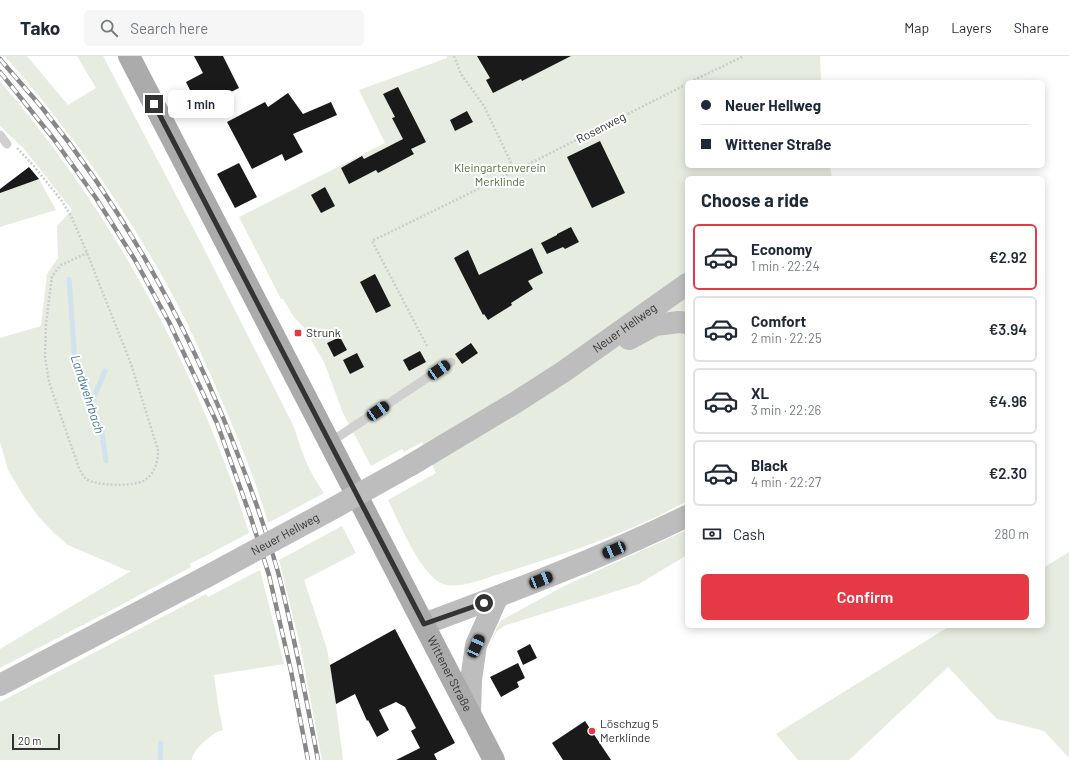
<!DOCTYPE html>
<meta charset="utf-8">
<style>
:root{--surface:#fff;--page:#f6f6f7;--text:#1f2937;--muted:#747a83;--line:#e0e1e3;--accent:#e63946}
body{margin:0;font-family:Barlow,sans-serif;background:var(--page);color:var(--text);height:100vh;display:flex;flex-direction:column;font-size:15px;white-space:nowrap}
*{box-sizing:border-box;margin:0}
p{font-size:13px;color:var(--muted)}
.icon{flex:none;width:22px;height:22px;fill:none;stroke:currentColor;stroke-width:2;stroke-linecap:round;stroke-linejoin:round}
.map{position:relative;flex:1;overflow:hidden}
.drawer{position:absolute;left:685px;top:120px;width:360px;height:452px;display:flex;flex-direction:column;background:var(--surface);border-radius:6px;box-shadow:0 2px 10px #0003}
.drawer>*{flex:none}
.guide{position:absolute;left:685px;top:24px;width:360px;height:88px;border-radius:6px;box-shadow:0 2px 10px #0003;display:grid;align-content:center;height:88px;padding:0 16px;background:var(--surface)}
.scale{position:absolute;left:12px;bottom:10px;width:48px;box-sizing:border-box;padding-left:4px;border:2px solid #333;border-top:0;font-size:11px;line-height:14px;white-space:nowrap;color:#333;-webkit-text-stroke:3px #fff;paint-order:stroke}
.end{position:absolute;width:18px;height:18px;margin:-9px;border:5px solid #333;background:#fff;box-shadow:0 0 0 2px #fff}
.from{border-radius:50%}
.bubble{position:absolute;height:28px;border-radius:6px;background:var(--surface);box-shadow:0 2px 10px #0003;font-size:13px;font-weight:600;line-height:28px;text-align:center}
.car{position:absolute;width:12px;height:24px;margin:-12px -6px;border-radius:5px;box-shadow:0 0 3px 1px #0007;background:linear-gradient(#222 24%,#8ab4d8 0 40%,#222 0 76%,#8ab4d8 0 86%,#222 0)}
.guide b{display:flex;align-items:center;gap:14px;height:38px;font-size:15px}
.guide b+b{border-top:1px solid var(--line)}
.guide i{width:10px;height:10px;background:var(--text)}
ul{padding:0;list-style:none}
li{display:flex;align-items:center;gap:12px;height:66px;margin:0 8px 6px;padding:0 8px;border:2px solid var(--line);border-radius:6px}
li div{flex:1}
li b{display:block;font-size:15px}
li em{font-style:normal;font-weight:600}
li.active{border-color:var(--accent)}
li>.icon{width:36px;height:36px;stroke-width:1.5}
h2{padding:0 16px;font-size:18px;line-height:48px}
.pay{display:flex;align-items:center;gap:10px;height:44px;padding:0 16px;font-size:15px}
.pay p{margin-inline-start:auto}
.cta{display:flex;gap:8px;margin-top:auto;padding:8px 16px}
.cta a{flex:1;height:46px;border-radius:6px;background:var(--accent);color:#fff;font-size:16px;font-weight:600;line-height:46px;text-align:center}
header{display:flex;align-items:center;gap:24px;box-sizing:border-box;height:56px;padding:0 20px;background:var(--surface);border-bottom:1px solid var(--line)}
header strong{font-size:19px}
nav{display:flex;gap:22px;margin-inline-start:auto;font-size:14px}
.search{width:280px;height:36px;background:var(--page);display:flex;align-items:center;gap:10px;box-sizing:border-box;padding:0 14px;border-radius:6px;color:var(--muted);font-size:15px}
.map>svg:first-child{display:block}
.green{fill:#e6ecdf}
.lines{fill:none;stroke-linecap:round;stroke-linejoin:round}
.stream{stroke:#cfe2ee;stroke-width:5}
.building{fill:#1a1a1a}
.path{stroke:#cdcdcd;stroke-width:2.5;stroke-dasharray:2 2;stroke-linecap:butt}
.service{stroke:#d0d0d0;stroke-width:9}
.secondary{stroke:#bdbdbd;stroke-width:22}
.primary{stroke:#ababab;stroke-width:22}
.rail-casing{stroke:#888;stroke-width:4.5}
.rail{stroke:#fff;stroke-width:3;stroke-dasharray:9;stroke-linecap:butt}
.secondary-bridge{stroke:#bdbdbd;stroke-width:22}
.route{stroke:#333;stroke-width:5}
.poi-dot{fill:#e63946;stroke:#fff;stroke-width:1.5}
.labels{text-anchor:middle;stroke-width:4;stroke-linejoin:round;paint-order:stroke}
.street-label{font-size:12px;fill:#333;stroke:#fff}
.park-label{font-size:12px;fill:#56703f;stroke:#fff}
.poi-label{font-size:12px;fill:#333;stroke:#fff;text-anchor:start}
.water-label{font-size:13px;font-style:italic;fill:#3f7597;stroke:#fff}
</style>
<header>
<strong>Tako</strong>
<div class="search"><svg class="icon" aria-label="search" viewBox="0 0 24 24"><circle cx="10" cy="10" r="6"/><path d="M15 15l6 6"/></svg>Search here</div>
<nav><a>Map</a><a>Layers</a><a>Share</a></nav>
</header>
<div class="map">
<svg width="1069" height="704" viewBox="0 0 1069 704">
<rect width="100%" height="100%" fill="#fff"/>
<path class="green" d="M 5,0 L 27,0 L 68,49 L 96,32 L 77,0 L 103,0 L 199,183 L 294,371 C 301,394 309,417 324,437 L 268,467 C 255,422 237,379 218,336 C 208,313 198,290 187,267 C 139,171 76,81 5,0 Z
M 447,0 L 820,0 L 821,26 L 687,26 L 687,110 L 830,110 L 832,122 L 687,122 L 687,445 C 619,483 544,504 471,527 C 462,529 452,531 443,528 C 421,520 399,466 388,444 L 436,417 L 422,386 L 404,396 L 402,393 L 371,410 L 343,357 L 324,306 L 304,272 L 294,261 L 283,243 L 281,243 L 239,161 L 385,87 L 359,34 L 447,2 Z
M 0,25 C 90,130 161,249 213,377 C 226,410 239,443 249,477 L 190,508 L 191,511 L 123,548 L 0,612 L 0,593 L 131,515 L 126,514 L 68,489 L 54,477 L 38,460 L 25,442 L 8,414 L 0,386 L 0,282 L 41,270 L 47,218 L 58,202 L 57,170 L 72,154 L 25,94 L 0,70 Z
M 39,123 L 56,154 L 0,171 L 0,136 Z
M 342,470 L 356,497 L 304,524 L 327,593 L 333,627 L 343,704 L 322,704 L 300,589 L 279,504 Z
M 687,474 L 687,499 L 639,528 L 506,569 L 497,575 L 491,587 L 497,571 L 502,564 L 564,530 Z
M 1069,496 L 1069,702 L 1044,675 L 997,663 L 948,611 L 849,704 L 798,704 L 776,678 L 950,570 L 1043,570 L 1043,512 Z
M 260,514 L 284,608 L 214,619 L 218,649 L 223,674 C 214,675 192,694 192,704 L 0,704 L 0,646 L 206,538 L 208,541 Z"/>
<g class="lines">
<path class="stream" d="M 69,223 L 75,306 L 102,377 L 106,405
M 91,348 L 105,315
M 160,704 L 161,687"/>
</g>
<path class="building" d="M 194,0 L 223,0 L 239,32 L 199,52 L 186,26 L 203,17 Z
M 477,0 L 571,0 L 522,25 L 521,23 L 493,37 L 486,24 L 490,22 Z
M 398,31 L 426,86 L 411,93 L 414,98 L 378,117 L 376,114 L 349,128 L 341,112 L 362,100 L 364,103 L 403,83 L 392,62 L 395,61 L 383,38 Z
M 288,37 L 303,58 L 331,46 L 337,59 L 293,78 L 303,96 L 285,105 L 282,98 L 252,113 L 227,66 L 265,46 L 268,51 Z
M 467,55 L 473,66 L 455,75 L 450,64 Z
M 600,85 L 625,137 L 592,152 L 567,101 Z
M 239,107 L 257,141 L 235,152 L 217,118 Z
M 29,111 L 39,123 L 0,137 L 0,133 Z
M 325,131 L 335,150 L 321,157 L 311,139 Z
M 571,171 L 579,186 L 565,193 L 563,191 L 547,198 L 541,187 L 557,179 L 557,178 Z
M 532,192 L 543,217 L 528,225 L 533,233 L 511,247 L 512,249 L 488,264 L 484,258 L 483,259 L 454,202 L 468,194 L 479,219 Z
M 375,218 L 391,250 L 376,257 L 360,226 Z
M 340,281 L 347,294 L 334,301 L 327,287 Z
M 471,287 L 478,297 L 462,308 L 455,298 Z
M 420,295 L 426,306 L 409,315 L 403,304 Z
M 357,297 L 364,311 L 350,318 L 343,304 Z
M 395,573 L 455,687 L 434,698 L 437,704 L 396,704 L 420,692 L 411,675 L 416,672 L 405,651 L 396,646 L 379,654 L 389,674 L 377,681 L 368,664 L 367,665 L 355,638 L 336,648 L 330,609 Z
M 530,588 L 537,602 L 523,609 L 517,595 Z
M 518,607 L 525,622 L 517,626 L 519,631 L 501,641 L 490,621 Z
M 585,665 L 611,704 L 563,704 L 552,687 Z"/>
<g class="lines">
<path class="path" d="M 454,0 L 461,18 L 484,50 L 515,115
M 690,26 L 744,0
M 17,92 L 33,109 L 62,145 L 72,162 L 87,197 L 131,308 L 158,394 C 158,406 155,417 145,424 C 134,431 96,430 86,423 C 83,420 81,416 79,412 L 49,326 L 45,301 L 46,268 L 52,220 L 61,209 L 87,197
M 427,290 L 372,185 L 515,115 L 687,28"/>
<path class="service" d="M 0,79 L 7,88
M 329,387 L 451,306"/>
<g class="secondary">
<path d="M 629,283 L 655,269 L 679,266 L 687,267"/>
<path id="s1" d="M 411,409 L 513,348 L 563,316 L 687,228"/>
<path d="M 424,568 C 513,535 601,502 687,460"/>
<path d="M 0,629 L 206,521"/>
<path d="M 470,658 L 471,624 L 476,589 L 497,542"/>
</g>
<path class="primary" id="s2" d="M 129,0 L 494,704"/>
<g class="rail-casing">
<path id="rail" d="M 0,3 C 14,20 29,36 43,53 C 129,160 195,284 243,412 C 256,446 268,481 278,516 C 294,578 306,641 318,704
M 0,16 L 53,82 L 96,142 L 135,204 L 169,266 L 217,367 L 251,462 L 269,519 L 291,615 L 308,704"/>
</g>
<use href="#rail" class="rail"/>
<path class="secondary-bridge" id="s3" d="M 206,521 L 332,453 L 411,409"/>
</g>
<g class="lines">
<path class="route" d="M 154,48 L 424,568 L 484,547"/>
</g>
<g class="poi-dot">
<rect x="294" y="273" width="8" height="8" rx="2"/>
<circle cx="592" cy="675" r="4"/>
</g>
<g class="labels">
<g class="street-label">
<text transform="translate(601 72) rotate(-27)" y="4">Rosenweg</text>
<text dy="4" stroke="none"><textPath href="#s1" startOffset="254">Neuer Hellweg</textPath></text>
<text dy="4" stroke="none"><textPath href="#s3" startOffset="90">Neuer Hellweg</textPath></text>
<text dy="4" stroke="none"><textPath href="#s2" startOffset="696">Wittener Straße</textPath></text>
</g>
<g class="park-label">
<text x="500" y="116">Kleingartenverein<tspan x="500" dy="14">Merklinde</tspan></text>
</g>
<g class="poi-label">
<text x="306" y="281">Strunk</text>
<text x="600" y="672">Löschzug 5<tspan x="600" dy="14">Merklinde</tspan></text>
</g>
<g class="water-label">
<text transform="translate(88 338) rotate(72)" y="5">Landwehrbach</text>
</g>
</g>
</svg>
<div class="scale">20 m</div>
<i class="end from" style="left:484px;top:547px"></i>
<i class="end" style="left:154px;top:48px"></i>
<div class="bubble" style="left:168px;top:34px;width:66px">1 min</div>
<i class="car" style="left:439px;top:314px;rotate:56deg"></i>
<i class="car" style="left:378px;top:355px;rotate:56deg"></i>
<i class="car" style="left:614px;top:494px;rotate:247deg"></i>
<i class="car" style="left:541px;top:524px;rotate:68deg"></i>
<i class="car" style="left:476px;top:590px;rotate:24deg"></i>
<div class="guide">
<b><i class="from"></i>Neuer Hellweg</b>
<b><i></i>Wittener Straße</b>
</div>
<section class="drawer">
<h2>Choose a ride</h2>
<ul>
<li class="active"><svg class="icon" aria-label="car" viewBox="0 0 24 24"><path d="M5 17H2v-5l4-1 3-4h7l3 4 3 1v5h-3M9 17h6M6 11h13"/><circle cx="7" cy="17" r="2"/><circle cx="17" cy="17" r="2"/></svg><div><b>Economy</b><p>1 min · 22:24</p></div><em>€2.92</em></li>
<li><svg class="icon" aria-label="car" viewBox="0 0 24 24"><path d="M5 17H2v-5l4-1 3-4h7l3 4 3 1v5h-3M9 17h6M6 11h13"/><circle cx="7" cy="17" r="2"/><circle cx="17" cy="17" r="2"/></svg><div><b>Comfort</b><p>2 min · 22:25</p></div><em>€3.94</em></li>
<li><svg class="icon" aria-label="car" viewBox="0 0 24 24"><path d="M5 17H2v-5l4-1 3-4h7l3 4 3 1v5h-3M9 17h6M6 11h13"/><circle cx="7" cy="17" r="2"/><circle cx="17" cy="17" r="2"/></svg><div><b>XL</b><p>3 min · 22:26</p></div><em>€4.96</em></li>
<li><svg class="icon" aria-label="car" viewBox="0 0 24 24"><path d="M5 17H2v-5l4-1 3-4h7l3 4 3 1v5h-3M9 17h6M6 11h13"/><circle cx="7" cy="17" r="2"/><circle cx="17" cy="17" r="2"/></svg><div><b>Black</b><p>4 min · 22:27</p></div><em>€2.30</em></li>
</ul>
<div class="pay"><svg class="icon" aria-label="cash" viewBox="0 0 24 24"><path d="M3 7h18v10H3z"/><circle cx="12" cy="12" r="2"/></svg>Cash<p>280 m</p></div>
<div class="cta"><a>Confirm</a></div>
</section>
</div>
